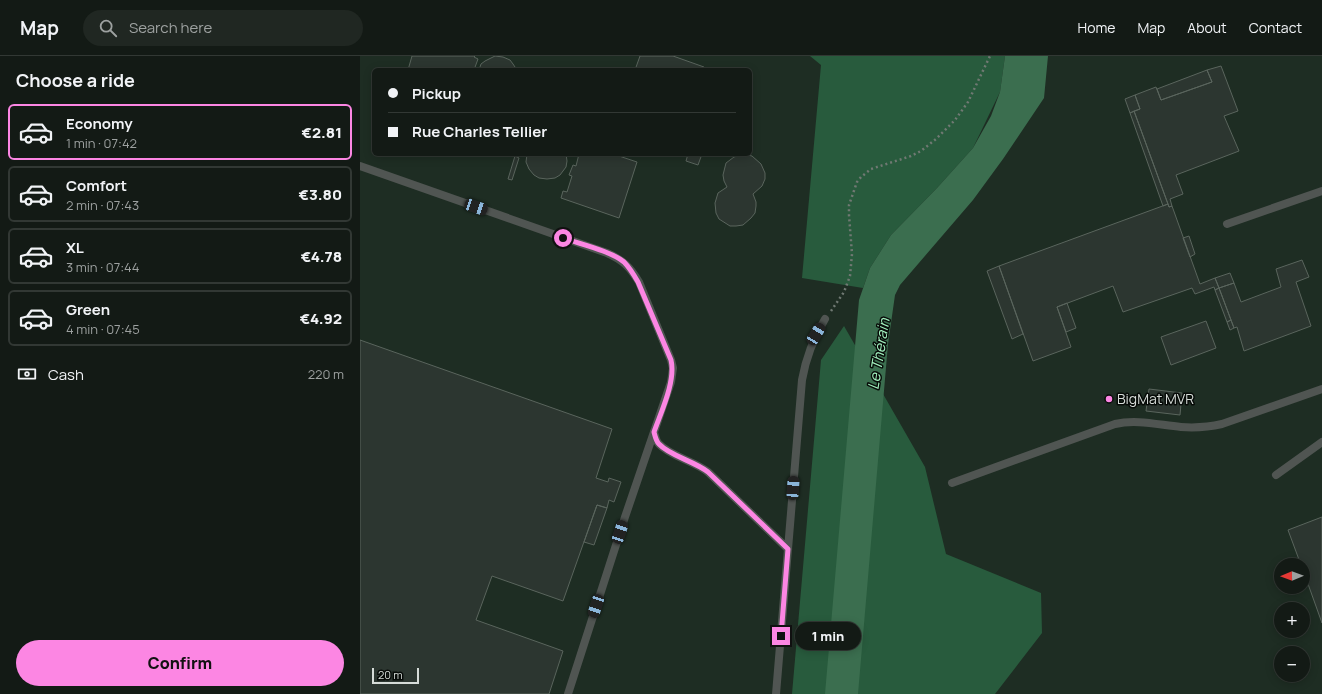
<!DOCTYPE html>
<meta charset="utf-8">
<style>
:root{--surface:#131a15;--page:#202722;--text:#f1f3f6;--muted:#9da1a0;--line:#323834;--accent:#fc86e3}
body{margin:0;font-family:Manrope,sans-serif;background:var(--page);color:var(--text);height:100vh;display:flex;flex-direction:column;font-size:15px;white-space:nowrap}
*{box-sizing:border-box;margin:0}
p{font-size:13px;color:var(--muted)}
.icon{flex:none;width:22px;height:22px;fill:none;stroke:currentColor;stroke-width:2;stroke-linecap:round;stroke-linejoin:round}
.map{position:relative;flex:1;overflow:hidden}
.details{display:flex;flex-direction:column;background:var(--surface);width:360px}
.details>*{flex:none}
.hud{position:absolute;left:12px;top:12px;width:380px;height:88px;border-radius:6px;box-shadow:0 2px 10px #0003,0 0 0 1px var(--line);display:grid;align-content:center;height:88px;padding:0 16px;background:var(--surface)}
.needle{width:26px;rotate:269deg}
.fabs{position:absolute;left:914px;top:502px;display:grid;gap:8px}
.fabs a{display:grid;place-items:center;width:36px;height:36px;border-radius:50%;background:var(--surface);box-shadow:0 2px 10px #0003,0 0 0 1px var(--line);font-size:20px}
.scale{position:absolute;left:12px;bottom:10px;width:47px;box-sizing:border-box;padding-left:4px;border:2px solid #d6dcd8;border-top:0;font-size:11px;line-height:14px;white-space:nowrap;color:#d6dcd8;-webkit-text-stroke:3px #070b08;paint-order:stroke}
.end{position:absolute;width:18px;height:18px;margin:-9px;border:5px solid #fc86e3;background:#111;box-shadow:0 0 0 2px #111}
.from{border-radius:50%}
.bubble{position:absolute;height:28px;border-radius:14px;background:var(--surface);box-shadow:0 2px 10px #0003,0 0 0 1px var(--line);font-size:13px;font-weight:800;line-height:28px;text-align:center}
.car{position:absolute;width:12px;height:24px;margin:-12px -6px;border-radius:5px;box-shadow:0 0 3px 1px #0007;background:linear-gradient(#222 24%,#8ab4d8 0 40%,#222 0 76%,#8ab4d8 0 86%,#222 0)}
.hud b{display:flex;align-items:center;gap:14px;height:38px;font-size:15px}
.hud b+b{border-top:1px solid var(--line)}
.hud i{width:10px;height:10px;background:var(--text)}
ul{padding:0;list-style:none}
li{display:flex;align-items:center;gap:12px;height:56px;margin:0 8px 6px;padding:0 8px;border:2px solid var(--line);border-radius:6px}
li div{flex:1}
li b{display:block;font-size:15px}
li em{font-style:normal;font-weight:800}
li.on{border-color:var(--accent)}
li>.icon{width:36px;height:36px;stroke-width:1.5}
h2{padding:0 16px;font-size:18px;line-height:48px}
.pay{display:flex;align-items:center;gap:10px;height:44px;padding:0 16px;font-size:15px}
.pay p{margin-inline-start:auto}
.action{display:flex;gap:8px;margin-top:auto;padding:8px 16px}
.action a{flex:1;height:46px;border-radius:24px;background:var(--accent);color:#111;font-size:16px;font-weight:800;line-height:46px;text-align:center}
header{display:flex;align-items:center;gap:24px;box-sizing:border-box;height:56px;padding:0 20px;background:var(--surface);border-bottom:1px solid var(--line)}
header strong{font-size:19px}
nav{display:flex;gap:22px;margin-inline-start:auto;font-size:14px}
.search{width:280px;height:36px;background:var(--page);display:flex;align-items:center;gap:10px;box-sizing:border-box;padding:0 14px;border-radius:22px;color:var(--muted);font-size:15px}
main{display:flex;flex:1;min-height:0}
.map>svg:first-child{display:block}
.built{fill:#1e2d23;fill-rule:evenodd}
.forest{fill:#285b3d}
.water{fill:#3b6e4f}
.building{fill:#2c3630;stroke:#5a655d}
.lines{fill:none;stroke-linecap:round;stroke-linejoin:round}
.path{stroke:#707973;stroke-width:2.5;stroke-dasharray:2 3;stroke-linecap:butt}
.service{stroke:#505552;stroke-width:8}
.route{stroke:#fc86e3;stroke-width:5}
.poi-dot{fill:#fc86e3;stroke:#070b08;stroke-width:1.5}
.labels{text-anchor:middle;stroke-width:3;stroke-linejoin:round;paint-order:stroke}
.poi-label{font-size:14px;fill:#d6dcd8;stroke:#070b08;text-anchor:start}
.water-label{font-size:15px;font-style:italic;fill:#a4f4c1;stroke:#070b08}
</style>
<header>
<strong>Map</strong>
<div class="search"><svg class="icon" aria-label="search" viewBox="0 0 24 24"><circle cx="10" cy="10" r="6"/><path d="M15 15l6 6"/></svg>Search here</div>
<nav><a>Home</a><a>Map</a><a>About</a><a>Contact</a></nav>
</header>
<main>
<section class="details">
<h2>Choose a ride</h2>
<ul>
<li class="on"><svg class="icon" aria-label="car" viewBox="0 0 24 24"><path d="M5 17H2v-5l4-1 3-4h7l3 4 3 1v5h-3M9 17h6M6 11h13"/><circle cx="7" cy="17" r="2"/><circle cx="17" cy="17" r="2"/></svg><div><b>Economy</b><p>1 min · 07:42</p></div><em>€2.81</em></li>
<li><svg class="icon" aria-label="car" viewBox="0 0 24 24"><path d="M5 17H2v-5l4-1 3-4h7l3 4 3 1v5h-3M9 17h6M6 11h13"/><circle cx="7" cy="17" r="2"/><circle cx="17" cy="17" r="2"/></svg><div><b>Comfort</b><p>2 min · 07:43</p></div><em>€3.80</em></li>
<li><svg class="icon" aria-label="car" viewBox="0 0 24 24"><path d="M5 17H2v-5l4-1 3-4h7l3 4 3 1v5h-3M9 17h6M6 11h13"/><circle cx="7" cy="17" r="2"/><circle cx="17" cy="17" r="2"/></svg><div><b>XL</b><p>3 min · 07:44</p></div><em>€4.78</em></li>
<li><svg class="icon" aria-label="car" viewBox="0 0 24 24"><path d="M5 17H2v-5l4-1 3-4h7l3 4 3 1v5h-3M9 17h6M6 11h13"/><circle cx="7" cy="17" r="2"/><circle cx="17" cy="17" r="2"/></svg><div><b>Green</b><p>4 min · 07:45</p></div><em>€4.92</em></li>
</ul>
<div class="pay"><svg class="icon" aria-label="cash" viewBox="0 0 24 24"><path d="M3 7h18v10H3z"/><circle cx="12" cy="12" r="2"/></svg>Cash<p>220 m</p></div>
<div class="action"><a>Confirm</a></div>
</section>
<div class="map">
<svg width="962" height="638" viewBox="0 0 962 638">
<rect width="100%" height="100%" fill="#19231c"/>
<path class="built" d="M 0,0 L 962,0 L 962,638 L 0,638 ZM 14,14 L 390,14 L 390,98 L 14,98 ZM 921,509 L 943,509 L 943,531 L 921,531 ZM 921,553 L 943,553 L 943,575 L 921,575 ZM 921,597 L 943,597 L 943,619 L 921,619 Z"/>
<path class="forest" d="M 450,0 L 645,0 L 640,36 L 613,92 L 577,132 L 531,179 L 510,212 L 503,232 L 442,222 L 461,9 Z
M 484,270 L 565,411 L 586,498 L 681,537 L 682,577 L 635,638 L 432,638 L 461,304 Z"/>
<path class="water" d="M 645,0 L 688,0 L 684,42 L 643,103 L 613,144 L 540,229 L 535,239 L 528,288 L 498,638 L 465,638 L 499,244 L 510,212 L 531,179 L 577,132 L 613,92 L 631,60 L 640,36 Z"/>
<path class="building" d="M 52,0 L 115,0 L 114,1 L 118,3 L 114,14 L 48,14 Z
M 135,0 L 143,1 L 150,4 L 153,8 L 157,14 L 119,14 L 121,8 L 125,5 Z
M 280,0 L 313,0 L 344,11 L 343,14 L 275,14 Z
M 861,10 L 878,55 L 864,60 L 879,95 L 816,119 L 823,138 L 810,143 L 812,150 L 809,151 L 774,55 L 780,53 L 775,39 L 796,31 L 801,44 L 852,26 L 847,14 Z
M 847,14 L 852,26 L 801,44 L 797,33 Z
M 775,39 L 780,53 L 770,57 L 765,43 Z
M 774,55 L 808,148 L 803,150 L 770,57 Z
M 167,98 L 206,98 L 207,105 L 206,111 L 200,119 L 195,122 L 187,123 L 179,122 L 174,119 L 169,113 L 166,106 Z
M 219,98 L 253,98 L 277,106 L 259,162 L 201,142 L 203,135 L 207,136 L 212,120 L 209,119 L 213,109 L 216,110 Z
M 328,98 L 342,98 L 338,109 L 326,105 Z
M 384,98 L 392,100 L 401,108 L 405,117 L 405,123 L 402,130 L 393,138 L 396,146 L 396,150 L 395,157 L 391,162 L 383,169 L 376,170 L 370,170 L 359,163 L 356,157 L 355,147 L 358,137 L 367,131 L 364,125 L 363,119 L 366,107 L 374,101 Z
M 155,100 L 159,102 L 152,124 L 148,123 Z
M 808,148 L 809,151 L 812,150 L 840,228 L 855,222 L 859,232 L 855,234 L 854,231 L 835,238 L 832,232 L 763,256 L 753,230 L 697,251 L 711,291 L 673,305 L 639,210 Z
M 829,180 L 835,198 L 830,201 L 823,182 Z
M 942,204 L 949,221 L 936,226 L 951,270 L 884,295 L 877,271 L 874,272 L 859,232 L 874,227 L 881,246 L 921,231 L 916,213 Z
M 639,210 L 663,278 L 652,283 L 627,215 Z
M 870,217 L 874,227 L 859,232 L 855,222 Z
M 859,232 L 871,264 L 867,266 L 855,234 Z
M 707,247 L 716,272 L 706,276 L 697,251 Z
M 871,264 L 874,272 L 870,274 L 867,266 Z
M 846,265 L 856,292 L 811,309 L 801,281 Z
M 0,284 L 252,373 L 236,422 L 248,426 L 249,422 L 261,426 L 254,446 L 249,444 L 247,452 L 237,449 L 203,545 L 132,520 L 116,564 L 203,595 L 189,638 L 0,638 Z
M 789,333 L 822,337 L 820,359 L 786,355 Z
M 237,449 L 247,452 L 234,489 L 224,486 Z
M 962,461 L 962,567 L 943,514 L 943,509 L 941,509 L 928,474 Z"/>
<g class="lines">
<path class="path" d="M 471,255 L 484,236 L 490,220 L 492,198 L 489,159 L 489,149 L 497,126 L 501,121 L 511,113 L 551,100 L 561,95 L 576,83 L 595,64 L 608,46 L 630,0"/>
<path class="service" d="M 0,110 L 247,197 C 263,204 270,211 279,226 L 311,304 L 313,312 L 311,326 L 265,461 L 208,638
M 867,168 L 962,135
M 294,376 C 295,380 296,385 299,388 C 310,400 334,405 348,416 L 428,493
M 916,419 L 962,386
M 592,427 L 755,368 C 777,363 799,369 821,371 C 835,372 849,371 862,368 L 962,333
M 416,638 L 442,324 C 446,301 453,283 465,263"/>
</g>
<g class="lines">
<path class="route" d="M 203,182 C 220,188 251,195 264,206 C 270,212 274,219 278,226 L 311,304 C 316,325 301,356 294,376 C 295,380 296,385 299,388 C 310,400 334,405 348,416 L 428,493 L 421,580"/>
</g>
<circle class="poi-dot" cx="749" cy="343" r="4"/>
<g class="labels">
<g class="poi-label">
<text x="757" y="348">BigMat MVR</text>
</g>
<g class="water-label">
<text transform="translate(519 298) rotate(-81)" y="5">Le Thérain</text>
</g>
</g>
</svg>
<div class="fabs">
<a><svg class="needle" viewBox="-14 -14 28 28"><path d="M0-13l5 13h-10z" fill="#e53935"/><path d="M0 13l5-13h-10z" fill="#9da1a0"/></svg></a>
<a>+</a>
<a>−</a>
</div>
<div class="scale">20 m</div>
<i class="end from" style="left:203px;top:182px"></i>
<i class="end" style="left:421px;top:580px"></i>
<div class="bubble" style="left:435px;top:566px;width:66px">1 min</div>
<i class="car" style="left:116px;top:151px;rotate:109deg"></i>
<i class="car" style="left:456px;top:278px;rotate:31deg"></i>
<i class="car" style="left:433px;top:432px;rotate:4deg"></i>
<i class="car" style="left:260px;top:476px;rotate:18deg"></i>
<i class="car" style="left:236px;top:550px;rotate:198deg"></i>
<div class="hud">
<b><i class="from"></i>Pickup</b>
<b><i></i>Rue Charles Tellier</b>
</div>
</div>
</main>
